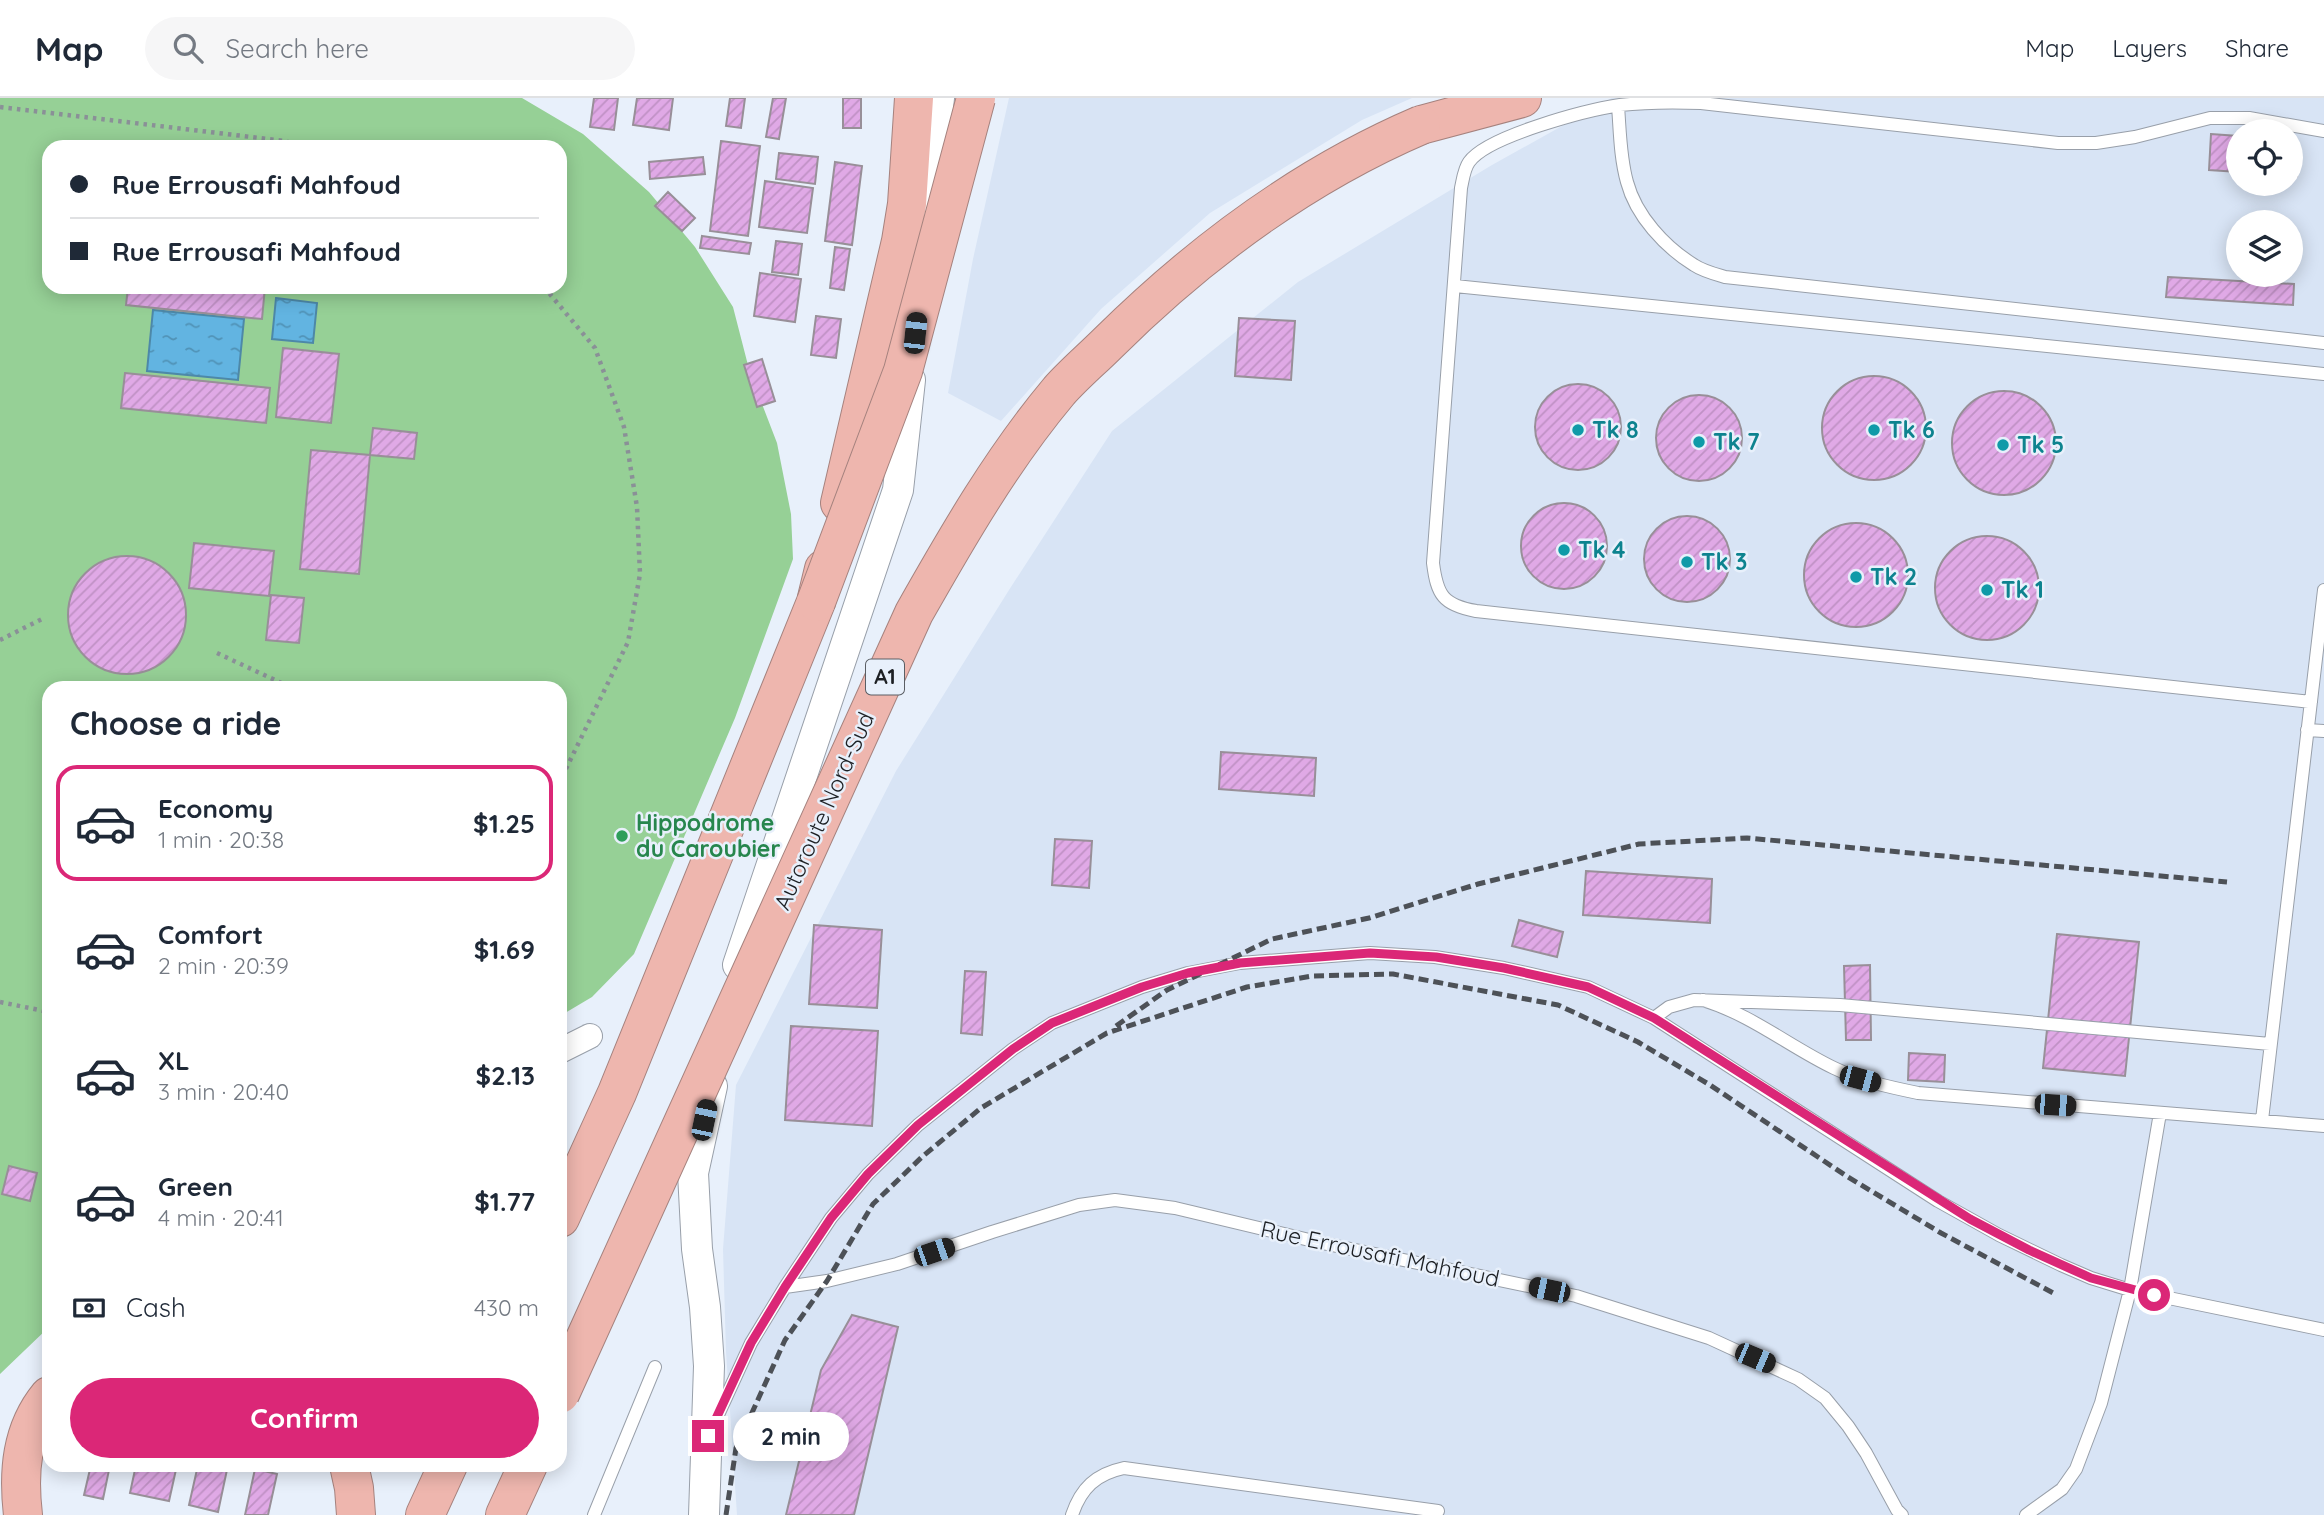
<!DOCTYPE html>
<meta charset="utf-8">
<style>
:root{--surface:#fff;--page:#f6f6f7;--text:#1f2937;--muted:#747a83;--line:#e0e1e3;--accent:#db2777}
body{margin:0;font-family:Quicksand,sans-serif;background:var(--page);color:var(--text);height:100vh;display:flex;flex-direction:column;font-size:26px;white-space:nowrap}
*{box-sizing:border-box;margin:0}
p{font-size:23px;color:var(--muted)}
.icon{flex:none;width:38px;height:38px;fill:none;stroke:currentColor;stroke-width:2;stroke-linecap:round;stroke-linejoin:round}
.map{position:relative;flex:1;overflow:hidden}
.panel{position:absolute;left:42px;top:583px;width:525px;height:791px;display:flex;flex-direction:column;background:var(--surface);border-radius:21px;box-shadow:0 4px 18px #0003}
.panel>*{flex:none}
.banner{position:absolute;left:42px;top:42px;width:525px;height:154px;border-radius:21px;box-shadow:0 4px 18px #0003;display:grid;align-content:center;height:154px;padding:0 28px;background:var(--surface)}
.buttons{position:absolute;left:2226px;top:21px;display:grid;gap:14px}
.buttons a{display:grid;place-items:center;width:77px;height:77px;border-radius:50%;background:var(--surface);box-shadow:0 4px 18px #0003;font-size:35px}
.end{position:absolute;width:32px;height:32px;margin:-16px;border:9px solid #db2777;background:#fff;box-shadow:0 0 0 4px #fff}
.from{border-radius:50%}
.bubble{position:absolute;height:49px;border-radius:24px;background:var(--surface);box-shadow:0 4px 18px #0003;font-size:23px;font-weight:700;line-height:49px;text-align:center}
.car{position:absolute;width:21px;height:42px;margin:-21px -10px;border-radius:9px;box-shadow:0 0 5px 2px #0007;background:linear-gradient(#222 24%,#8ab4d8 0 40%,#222 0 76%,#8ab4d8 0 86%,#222 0)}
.banner b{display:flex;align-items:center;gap:24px;height:66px;font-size:26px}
.banner b+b{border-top:2px solid var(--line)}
.banner i{width:18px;height:18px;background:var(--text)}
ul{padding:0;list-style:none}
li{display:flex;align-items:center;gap:21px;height:116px;margin:0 14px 10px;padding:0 14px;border:4px solid transparent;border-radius:21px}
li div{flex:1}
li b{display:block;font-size:26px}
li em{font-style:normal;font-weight:700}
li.current{border-color:var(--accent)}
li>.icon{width:63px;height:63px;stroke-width:1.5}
h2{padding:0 28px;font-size:32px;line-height:84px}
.pay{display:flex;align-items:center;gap:18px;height:77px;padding:0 28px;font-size:26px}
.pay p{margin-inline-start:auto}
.button{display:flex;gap:14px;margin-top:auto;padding:14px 28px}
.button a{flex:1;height:80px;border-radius:42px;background:var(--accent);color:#fff;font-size:28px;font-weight:700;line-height:80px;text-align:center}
header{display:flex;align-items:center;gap:42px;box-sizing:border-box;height:98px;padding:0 35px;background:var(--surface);border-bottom:2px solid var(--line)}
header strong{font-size:33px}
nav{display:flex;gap:38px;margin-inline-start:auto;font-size:24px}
.search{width:490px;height:63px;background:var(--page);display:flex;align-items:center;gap:18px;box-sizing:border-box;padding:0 24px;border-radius:38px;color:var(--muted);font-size:26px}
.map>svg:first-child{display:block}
.built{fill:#d8e4f5;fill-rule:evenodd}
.grass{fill:#96d096;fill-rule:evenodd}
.water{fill:url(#water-ripples);stroke:#4d88a8;stroke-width:2}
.building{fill:url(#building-hatch);stroke:#988f98;stroke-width:2}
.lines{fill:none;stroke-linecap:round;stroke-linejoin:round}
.service-casing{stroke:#989fa9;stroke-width:14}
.minor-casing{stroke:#989fa9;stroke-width:26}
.tertiary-casing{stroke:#989fa9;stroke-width:32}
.motorway-casing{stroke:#a5827e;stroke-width:40}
.path{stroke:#8a9097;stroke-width:4.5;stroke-dasharray:3.5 5;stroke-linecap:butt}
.service{stroke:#fff;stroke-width:12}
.minor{stroke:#fff;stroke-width:24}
.tertiary{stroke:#fff;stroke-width:30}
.motorway{stroke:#eeb6ae;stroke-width:38}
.rail{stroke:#4d5157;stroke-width:5;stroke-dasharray:10 5;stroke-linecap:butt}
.motorway-bridge-casing{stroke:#a5827e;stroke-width:40;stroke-linecap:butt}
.motorway-bridge{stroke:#eeb6ae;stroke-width:38}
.route{stroke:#db2777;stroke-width:9}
.culture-dot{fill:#0f9aa8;stroke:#e8f0fb;stroke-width:2.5}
.leisure-dot{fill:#2e9e5b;stroke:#e8f0fb;stroke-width:2.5}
.labels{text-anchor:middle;stroke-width:5;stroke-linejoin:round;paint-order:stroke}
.shield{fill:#e8f0fb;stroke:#5a5e64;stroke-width:2}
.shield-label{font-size:21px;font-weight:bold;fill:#1d2024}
.culture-label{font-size:23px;font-weight:bold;fill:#0d838f;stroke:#e8f0fb;text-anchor:start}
.street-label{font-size:23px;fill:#1d2024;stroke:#e8f0fb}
.leisure-label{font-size:23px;font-weight:bold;fill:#27864d;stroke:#e8f0fb;text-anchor:start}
</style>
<header>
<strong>Map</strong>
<div class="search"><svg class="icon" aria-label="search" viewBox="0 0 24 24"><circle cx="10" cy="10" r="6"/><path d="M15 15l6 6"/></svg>Search here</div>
<nav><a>Map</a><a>Layers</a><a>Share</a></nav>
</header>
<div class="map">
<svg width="2324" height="1417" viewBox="0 0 2324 1417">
<defs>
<pattern id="water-ripples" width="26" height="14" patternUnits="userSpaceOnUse" patternTransform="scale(1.75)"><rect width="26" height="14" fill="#62b4e1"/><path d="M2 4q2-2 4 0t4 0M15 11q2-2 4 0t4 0" fill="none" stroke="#5092b6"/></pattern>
<pattern id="building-hatch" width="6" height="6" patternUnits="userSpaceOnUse" patternTransform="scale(1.75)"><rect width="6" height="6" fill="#e0a9e6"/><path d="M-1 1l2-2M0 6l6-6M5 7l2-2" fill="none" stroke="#c091c5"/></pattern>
</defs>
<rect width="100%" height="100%" fill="#e8f0fb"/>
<path class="built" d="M 1009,0 L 1412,0 L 1362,22 L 1210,115 L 1101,211 L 1001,323 L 948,295 L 973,161 Z
M 1612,0 L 2324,0 L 2324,1417 L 737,1417 L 726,1254 L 723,1151 L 736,987 L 896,673 L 1009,492 L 1112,333 L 1298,184 L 1492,67 ZM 2238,33 L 2291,33 L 2291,86 L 2238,86 ZM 2238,124 L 2291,124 L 2291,177 L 2238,177 Z"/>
<path class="grass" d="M 0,0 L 522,0 L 583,36 L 649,94 L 695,149 L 733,209 L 750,275 L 777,345 L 791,416 L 793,461 L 735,620 L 634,856 L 592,899 L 560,918 L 560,590 L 49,590 L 49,1229 L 0,1276 ZM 49,49 L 560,49 L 560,189 L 49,189 Z"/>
<path class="water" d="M 276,200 L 317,205 L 313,245 L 272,241 Z
M 153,212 L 244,221 L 238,282 L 147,273 Z"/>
<path class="building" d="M 594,0 L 618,0 L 614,32 L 590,29 Z
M 637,0 L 673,0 L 669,32 L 633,27 Z
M 730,0 L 745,0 L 741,30 L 726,28 Z
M 773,0 L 786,0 L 779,41 L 766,39 Z
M 843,0 L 861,0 L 861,30 L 843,30 Z
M 2211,36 L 2238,38 L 2238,74 L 2209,72 Z
M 721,43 L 760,48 L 748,138 L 710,133 Z
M 779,55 L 818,59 L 815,86 L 776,81 Z
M 703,59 L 705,76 L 650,81 L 649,64 Z
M 2291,59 L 2298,59 L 2297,78 L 2291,77 Z
M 835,64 L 862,68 L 852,147 L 825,143 Z
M 765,83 L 813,90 L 807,135 L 759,129 Z
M 668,94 L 695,120 L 682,133 L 655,108 Z
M 702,138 L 751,145 L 749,156 L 700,150 Z
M 776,143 L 802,146 L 798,177 L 772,174 Z
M 835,149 L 850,151 L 844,192 L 830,190 Z
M 760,175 L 801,181 L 795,224 L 754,218 Z
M 2168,179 L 2294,186 L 2293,207 L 2166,199 Z
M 128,189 L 265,189 L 262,221 L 126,207 Z
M 816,218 L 841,221 L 836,260 L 811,257 Z
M 1239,220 L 1295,223 L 1291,282 L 1235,278 Z
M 283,250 L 339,256 L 331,325 L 276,319 Z
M 762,261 L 775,303 L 757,309 L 744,267 Z
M 125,275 L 270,290 L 266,325 L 121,310 Z
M1822 330a52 52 0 1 1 104 0a52 52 0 1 1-104 0Z
M1535 329a43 43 0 1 1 86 0a43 43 0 1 1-86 0Z
M1952 345a52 52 0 1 1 104 0a52 52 0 1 1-104 0Z
M1656 340a43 43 0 1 1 86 0a43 43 0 1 1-86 0Z
M 373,330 L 417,335 L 414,361 L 370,357 Z
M 311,352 L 370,357 L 359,476 L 300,471 Z
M1521 448a43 43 0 1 1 86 0a43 43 0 1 1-86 0Z
M1644 461a43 43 0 1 1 86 0a43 43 0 1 1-86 0Z
M1804 477a52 52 0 1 1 104 0a52 52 0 1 1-104 0Z
M1935 490a52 52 0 1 1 104 0a52 52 0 1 1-104 0Z
M 194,445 L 274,453 L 269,498 L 189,490 Z
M68 517a59 59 0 1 1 118 0a59 59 0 1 1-118 0Z
M 271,497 L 304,500 L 299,545 L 266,542 Z
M 1221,654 L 1316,660 L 1314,698 L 1219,691 Z
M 1055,741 L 1092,743 L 1089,790 L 1052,787 Z
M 1586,773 L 1712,781 L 1710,825 L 1583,817 Z
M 1519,822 L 1563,834 L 1557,859 L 1512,848 Z
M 814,827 L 882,832 L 877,910 L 809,906 Z
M 2057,836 L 2139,844 L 2125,978 L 2043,970 Z
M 1870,867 L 1871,942 L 1846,942 L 1844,868 Z
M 965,873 L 986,874 L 982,937 L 961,935 Z
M 791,928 L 878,933 L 872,1028 L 785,1022 Z
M 1909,955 L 1945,957 L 1944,984 L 1908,982 Z
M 9,1068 L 37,1075 L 30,1103 L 2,1096 Z
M 852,1217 L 898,1229 L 854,1417 L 786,1417 L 821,1272 Z
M 91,1367 L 110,1367 L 103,1401 L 84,1397 Z
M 136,1367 L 177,1367 L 169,1403 L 130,1395 Z
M 198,1367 L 228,1367 L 218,1414 L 189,1407 Z
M 255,1371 L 277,1376 L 268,1417 L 245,1417 Z"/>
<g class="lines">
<g class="service-casing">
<path id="service" d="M 1618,8 C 1620,33 1620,59 1627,84 C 1636,118 1665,149 1694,167 C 1703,173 1715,176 1725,179 L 2324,245
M 1455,188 L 2324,276
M 2311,604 L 1476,513 C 1443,507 1437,497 1433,465 L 1461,90 C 1463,81 1464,71 1469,64 C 1487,38 1587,12 1620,7 C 1647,4 1674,4 1701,5 L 2058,45 L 2096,45 L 2135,39 L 2210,20 L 2249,20 L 2324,33
M 2307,632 L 2324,633
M 1703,902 C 1752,917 1790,949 1834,970 C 1861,983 1889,989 1918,995 L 2324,1028
M 1654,920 L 1669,909 L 1694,902 L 1840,907 L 2270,946
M 2262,1022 L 2324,492
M 785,1189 L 827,1183 L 897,1166 L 992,1134 L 1079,1107 L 1115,1102 L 1175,1110 L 1322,1145 L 1576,1198 L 1709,1240 L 1798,1281 L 1825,1300 L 1848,1328 L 1866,1355 L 1897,1412 L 1902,1417
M 717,1319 L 751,1245 L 785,1189 L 831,1120 L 868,1076 L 918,1027 L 1013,951 L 1052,925 L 1142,889 L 1188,875 L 1240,865 L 1370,855 L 1435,859 L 1504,870 L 1588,889 L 1654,920 L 1938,1103 L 1999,1137 L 2061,1167 L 2091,1180 L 2130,1192 L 2324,1232
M 594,1417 L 655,1269
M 1072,1417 C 1081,1390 1096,1376 1124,1370 L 1438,1413
M 2026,1417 L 2062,1391 L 2076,1371 L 2101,1305 L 2130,1192 L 2160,1015"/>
</g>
<g class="minor-casing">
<path id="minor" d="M 560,953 L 590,938"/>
</g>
<g class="tertiary-casing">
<path id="tertiary" d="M 924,142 L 939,0
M 738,867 L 898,392 L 910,282
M 704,1417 L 709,1268 L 705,1209 L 697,1151 L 693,1075 L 712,988"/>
</g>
<g class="motorway-casing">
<path id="motorway" d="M 1421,27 L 1522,0
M 840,405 L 901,143 L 907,106 L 914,0
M 560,1120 L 617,995 L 816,504 L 824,471
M 349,1367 L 354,1390 L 356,1417
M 23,1417 C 18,1374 21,1332 49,1298
M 425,1417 L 448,1367
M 505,1417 L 528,1367"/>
</g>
<path class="path" d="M 0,9 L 285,43 L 305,49
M 544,189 L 595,250 L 624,329 L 637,409 L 640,476 L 628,544 L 560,683
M 0,542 L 44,520
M 217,555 L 292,590
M 0,904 L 49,914"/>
<use href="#service" class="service"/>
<use href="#minor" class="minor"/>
<use href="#tertiary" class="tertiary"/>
<use href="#motorway" class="motorway"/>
<path class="rail" d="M 1116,928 L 1167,892 L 1272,841 L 1369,820 L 1478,786 L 1639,746 L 1747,740 L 2227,784
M 726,1417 L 736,1350 L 785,1242 L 827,1183 L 873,1106 L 923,1058 L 981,1010 L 1107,935 L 1247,889 L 1312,878 L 1393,876 L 1558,907 L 1638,944 L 1710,987 L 1848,1079 L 1941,1135 L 2057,1197"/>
<g class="motorway-bridge-casing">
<path id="motorway-bridge" d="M 816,504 L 903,273 L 976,0
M 560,1296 L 914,515 C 957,439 1002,361 1059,293 C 1074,276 1092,261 1108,245 C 1198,156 1304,77 1421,27"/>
</g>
<use href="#motorway-bridge" class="motorway-bridge"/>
</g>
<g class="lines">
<path class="route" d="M 708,1338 L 751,1245 L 785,1189 L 831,1120 L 868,1076 L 918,1027 L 1013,951 L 1052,925 L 1142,889 L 1188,875 L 1240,865 L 1370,855 L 1436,859 L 1504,870 L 1588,889 L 1654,920 L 1970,1121 L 2029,1152 L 2091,1180 L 2154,1197"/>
</g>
<g class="culture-dot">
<circle cx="1578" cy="332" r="7"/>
<circle cx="1874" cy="332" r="7"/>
<circle cx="1699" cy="344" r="7"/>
<circle cx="2003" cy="347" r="7"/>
<circle cx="1564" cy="452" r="7"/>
<circle cx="1687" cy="464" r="7"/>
<circle cx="1856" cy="479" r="7"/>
<circle cx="1987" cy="492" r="7"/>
</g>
<circle class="leisure-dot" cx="622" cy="738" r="7"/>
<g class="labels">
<rect class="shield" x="866" y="561.5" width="38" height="35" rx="5"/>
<g class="shield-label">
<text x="885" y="586">A1</text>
</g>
<g class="culture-label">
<text x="1592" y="340">Tk 8</text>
<text x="1888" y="340">Tk 6</text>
<text x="1713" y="352">Tk 7</text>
<text x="2017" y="355">Tk 5</text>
<text x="1578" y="460">Tk 4</text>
<text x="1701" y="472">Tk 3</text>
<text x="1870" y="487">Tk 2</text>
<text x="2001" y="500">Tk 1</text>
</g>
<g class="street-label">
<text transform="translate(824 713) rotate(-66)" y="8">Autoroute Nord-Sud</text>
<text transform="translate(1380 1156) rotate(12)" y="8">Rue Errousafi Mahfoud</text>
</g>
<g class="leisure-label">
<text x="636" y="733">Hippodrome<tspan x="636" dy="26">du Caroubier</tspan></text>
</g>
</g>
</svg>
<div class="buttons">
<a><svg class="icon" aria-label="locate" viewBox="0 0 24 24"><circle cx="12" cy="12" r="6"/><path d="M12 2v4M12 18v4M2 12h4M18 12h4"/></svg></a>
<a><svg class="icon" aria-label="layers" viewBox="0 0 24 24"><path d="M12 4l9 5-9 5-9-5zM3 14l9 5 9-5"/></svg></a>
</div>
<i class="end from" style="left:2154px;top:1197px"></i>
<i class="end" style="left:708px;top:1338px"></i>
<div class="bubble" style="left:733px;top:1314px;width:116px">2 min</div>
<i class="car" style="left:915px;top:235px;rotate:6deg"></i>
<i class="car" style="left:1860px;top:981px;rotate:105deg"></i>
<i class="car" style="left:2055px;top:1007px;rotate:94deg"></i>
<i class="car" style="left:704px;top:1022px;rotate:12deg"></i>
<i class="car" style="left:934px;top:1154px;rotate:71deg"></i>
<i class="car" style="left:1549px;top:1192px;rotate:282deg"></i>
<i class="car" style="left:1755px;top:1260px;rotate:113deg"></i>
<div class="banner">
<b><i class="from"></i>Rue Errousafi Mahfoud</b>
<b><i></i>Rue Errousafi Mahfoud</b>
</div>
<section class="panel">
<h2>Choose a ride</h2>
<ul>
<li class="current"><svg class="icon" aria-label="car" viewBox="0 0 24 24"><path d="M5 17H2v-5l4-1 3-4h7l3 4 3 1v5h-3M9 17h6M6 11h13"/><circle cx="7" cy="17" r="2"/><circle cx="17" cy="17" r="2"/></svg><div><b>Economy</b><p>1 min · 20:38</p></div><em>$1.25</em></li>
<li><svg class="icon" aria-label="car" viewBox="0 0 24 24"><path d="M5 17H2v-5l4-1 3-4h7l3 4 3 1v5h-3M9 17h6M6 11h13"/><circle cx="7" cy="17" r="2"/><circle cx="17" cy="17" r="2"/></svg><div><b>Comfort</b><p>2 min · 20:39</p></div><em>$1.69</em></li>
<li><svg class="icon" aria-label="car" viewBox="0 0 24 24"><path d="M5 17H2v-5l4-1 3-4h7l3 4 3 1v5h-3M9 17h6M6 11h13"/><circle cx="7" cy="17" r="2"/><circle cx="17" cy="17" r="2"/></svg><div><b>XL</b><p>3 min · 20:40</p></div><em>$2.13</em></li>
<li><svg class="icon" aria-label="car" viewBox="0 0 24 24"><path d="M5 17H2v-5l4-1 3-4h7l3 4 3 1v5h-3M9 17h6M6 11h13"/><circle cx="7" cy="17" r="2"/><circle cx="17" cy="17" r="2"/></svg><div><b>Green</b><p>4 min · 20:41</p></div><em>$1.77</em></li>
</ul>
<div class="pay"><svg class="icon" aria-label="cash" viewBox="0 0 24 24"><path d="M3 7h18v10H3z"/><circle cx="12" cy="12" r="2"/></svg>Cash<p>430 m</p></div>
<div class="button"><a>Confirm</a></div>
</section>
</div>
